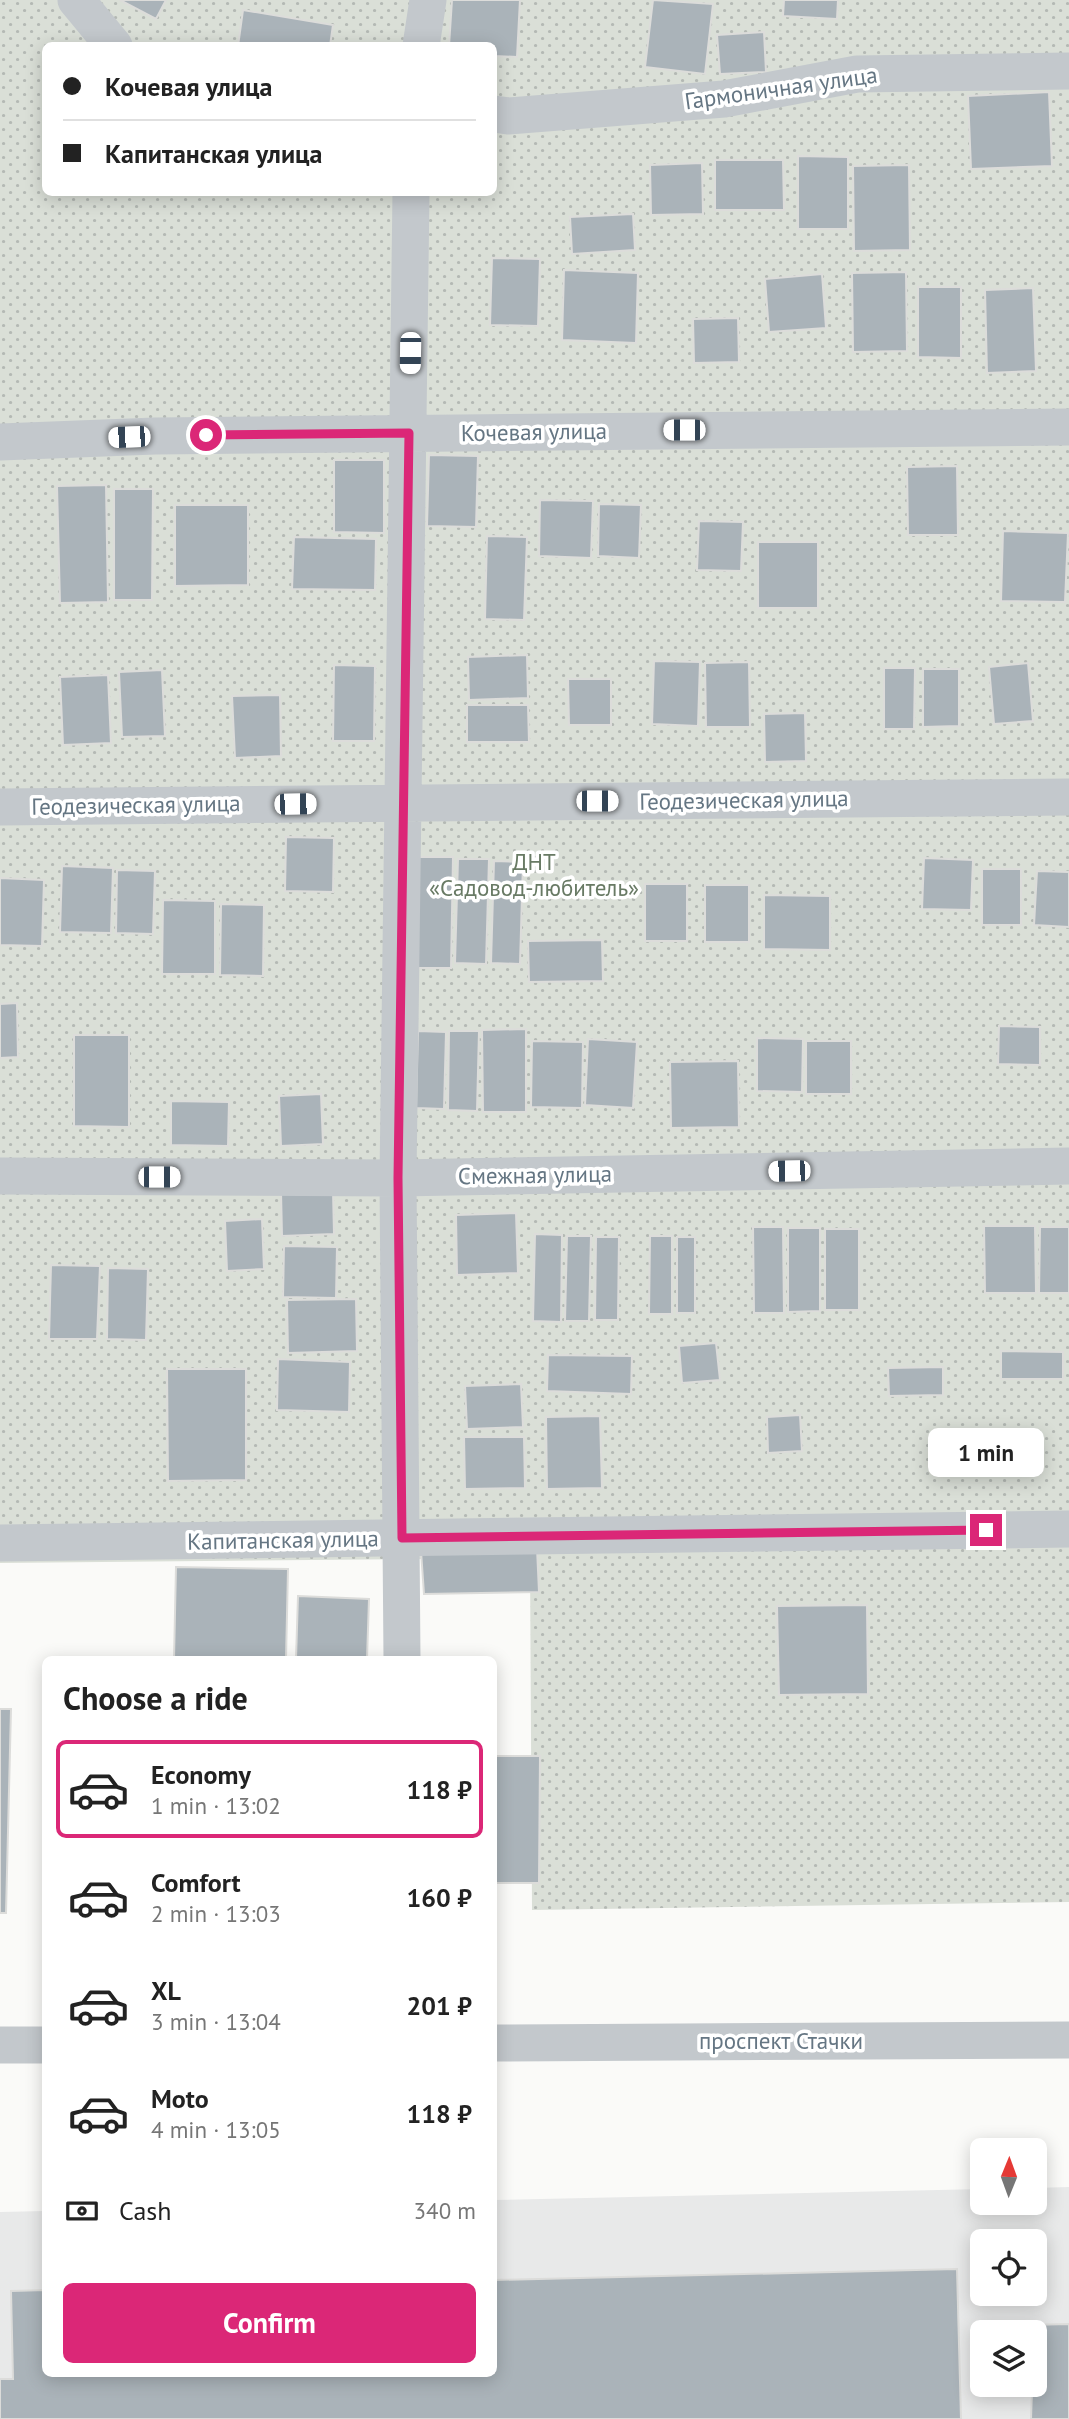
<!DOCTYPE html>
<meta charset="utf-8">
<style>
:root{--surface:#fff;--page:#f2f2f2;--text:#222;--muted:#767676;--line:#e0e0e0;--accent:#db2777}
body{margin:0;font-family:"PT Sans",sans-serif;background:var(--page);color:var(--text);height:100vh;display:flex;flex-direction:column;font-size:26px;white-space:nowrap}
*{box-sizing:border-box;margin:0}
p{font-size:23px;color:var(--muted)}
.icon{flex:none;width:38px;height:38px;fill:none;stroke:currentColor;stroke-width:2;stroke-linecap:round;stroke-linejoin:round}
.map{position:relative;flex:1;overflow:hidden}
.side{position:absolute;left:42px;top:1656px;width:455px;height:721px;display:flex;flex-direction:column;background:var(--surface);border-radius:10px;box-shadow:0 4px 18px #0003}
.side>*{flex:none}
.banner{position:absolute;left:42px;top:42px;width:455px;height:154px;border-radius:10px;box-shadow:0 4px 18px #0003;display:grid;align-content:center;height:154px;padding:0 21px;background:var(--surface)}
.needle{width:46px;rotate:1deg}
.controls{position:absolute;left:970px;top:2138px;display:grid;gap:14px}
.controls a{display:grid;place-items:center;width:77px;height:77px;border-radius:10px;background:var(--surface);box-shadow:0 4px 18px #0003;font-size:35px}
.end{position:absolute;width:32px;height:32px;margin:-16px;border:9px solid #db2777;background:#fff;box-shadow:0 0 0 4px #fff}
.from{border-radius:50%}
.bubble{position:absolute;height:49px;border-radius:10px;background:var(--surface);box-shadow:0 4px 18px #0003;font-size:23px;font-weight:800;line-height:49px;text-align:center}
.car{position:absolute;width:21px;height:42px;margin:-21px -10px;border-radius:9px;box-shadow:0 0 5px 2px #0007;background:linear-gradient(#fff 24%,#345 0 40%,#fff 0 76%,#345 0 86%,#fff 0)}
.banner b{display:flex;align-items:center;gap:24px;height:66px;font-size:26px}
.banner b+b{border-top:2px solid var(--line)}
.banner i{width:18px;height:18px;background:var(--text)}
ul{padding:0;list-style:none}
li{display:flex;align-items:center;gap:21px;height:98px;margin:0 14px 10px;padding:0 7px;border:4px solid transparent;border-radius:10px}
li div{flex:1}
li b{display:block;font-size:26px}
li em{font-style:normal;font-weight:800}
li.selected{border-color:var(--accent)}
li>.icon{width:63px;height:63px;stroke-width:1.5}
h2{padding:0 21px;font-size:32px;line-height:84px}
.pay{display:flex;align-items:center;gap:18px;height:77px;padding:0 21px;font-size:26px}
.pay p{margin-inline-start:auto}
.button{display:flex;gap:14px;margin-top:auto;padding:14px 21px}
.button a{flex:1;height:80px;border-radius:10px;background:var(--accent);color:#fff;font-size:28px;font-weight:800;line-height:80px;text-align:center}
.map>svg:first-child{display:block}
.built{fill:#e8e9e9;fill-rule:evenodd}
.garden{fill:url(#garden-dots);fill-rule:evenodd}
.building{fill:#aab3b9;stroke:#dcdcda;stroke-width:2}
.lines{fill:none;stroke-linecap:round;stroke-linejoin:round}
.minor{stroke:#c3c8cc;stroke-width:37}
.route{stroke:#db2777;stroke-width:9}
.labels{text-anchor:middle;stroke-width:7;stroke-linejoin:round;paint-order:stroke}
.street-label{font-size:23px;fill:#657683;stroke:#fff}
.park-label{font-size:23px;fill:#687a64;stroke:#fff}
</style>
<div class="map">
<svg width="1069" height="2419" viewBox="0 0 1069 2419">
<defs>
<pattern id="garden-dots" width="8" height="8" patternUnits="userSpaceOnUse" patternTransform="scale(1.75)"><rect width="8" height="8" fill="#dadfd7"/><path d="M2 2h.1M6 6h.1" fill="none" stroke="#b4b9b4" stroke-width="1.8" stroke-linecap="round"/></pattern>
</defs>
<rect width="100%" height="100%" fill="#fafaf8"/>
<path class="built" d="M 1069,2187 L 1069,2419 L 0,2419 L 0,2212 L 45,2211 L 46,2373 L 494,2373 L 494,2200 L 982,2189 L 982,2203 L 1034,2203 L 1034,2188 ZM 982,2242 L 1034,2242 L 1034,2294 L 982,2294 ZM 982,2333 L 1034,2333 L 1034,2385 L 982,2385 Z"/>
<path class="garden" d="M 0,0 L 1069,0 L 1069,1902 L 532,1910 L 530,1558 L 0,1563 ZM 46,46 L 494,46 L 494,192 L 46,192 Z"/>
<path class="building" d="M 120,0 L 166,0 L 156,19 Z
M 452,0 L 520,0 L 517,57 L 494,56 L 494,46 L 449,46 Z
M 653,0 L 713,4 L 705,74 L 645,67 Z
M 784,0 L 838,0 L 837,19 L 783,16 Z
M 243,10 L 333,25 L 330,46 L 238,46 Z
M 764,32 L 766,72 L 720,74 L 717,35 Z
M 1049,92 L 1052,166 L 971,169 L 968,96 Z
M 798,156 L 848,157 L 848,229 L 798,229 Z
M 715,160 L 783,160 L 784,210 L 715,210 Z
M 702,163 L 703,214 L 651,215 L 650,165 Z
M 909,165 L 910,250 L 854,251 L 853,166 Z
M 633,214 L 635,250 L 572,254 L 570,217 Z
M 492,258 L 540,259 L 538,326 L 490,325 Z
M 564,270 L 638,273 L 636,343 L 562,340 Z
M 906,272 L 907,351 L 853,352 L 852,273 Z
M 822,274 L 826,328 L 769,332 L 765,279 Z
M 918,287 L 961,287 L 961,358 L 918,357 Z
M 1033,288 L 1036,371 L 987,373 L 985,290 Z
M 738,318 L 739,362 L 694,363 L 693,319 Z
M 429,455 L 478,456 L 476,527 L 427,526 Z
M 334,460 L 384,460 L 384,533 L 334,532 Z
M 957,466 L 958,535 L 908,535 L 907,467 Z
M 106,485 L 108,602 L 60,603 L 57,486 Z
M 114,489 L 153,489 L 152,600 L 114,600 Z
M 540,500 L 593,501 L 591,558 L 539,556 Z
M 599,504 L 641,505 L 639,558 L 598,556 Z
M 175,505 L 248,505 L 248,585 L 175,586 Z
M 699,521 L 743,522 L 741,571 L 697,570 Z
M 1003,531 L 1068,533 L 1065,602 L 1001,601 Z
M 487,536 L 527,537 L 524,620 L 485,619 Z
M 294,537 L 376,539 L 375,590 L 292,589 Z
M 758,542 L 818,542 L 818,608 L 758,608 Z
M 527,655 L 528,698 L 469,700 L 468,657 Z
M 654,661 L 700,662 L 698,726 L 652,724 Z
M 749,662 L 750,727 L 706,727 L 705,663 Z
M 1028,663 L 1033,721 L 994,724 L 989,667 Z
M 334,665 L 375,666 L 374,741 L 333,741 Z
M 884,668 L 915,668 L 914,729 L 884,729 Z
M 923,669 L 959,669 L 959,726 L 923,727 Z
M 162,670 L 165,736 L 122,737 L 119,672 Z
M 108,675 L 111,743 L 63,745 L 60,677 Z
M 568,679 L 611,679 L 611,725 L 569,725 Z
M 280,695 L 281,756 L 235,758 L 232,696 Z
M 467,705 L 528,705 L 529,742 L 467,742 Z
M 805,713 L 806,761 L 765,762 L 764,714 Z
M 286,837 L 334,838 L 333,892 L 285,891 Z
M 419,857 L 453,857 L 451,968 L 416,968 Z
M 924,858 L 973,860 L 971,910 L 922,909 Z
M 458,859 L 489,859 L 486,964 L 455,963 Z
M 494,861 L 523,862 L 520,964 L 491,963 Z
M 62,866 L 113,868 L 111,933 L 60,932 Z
M 982,869 L 1021,869 L 1021,925 L 982,925 Z
M 117,870 L 155,871 L 153,934 L 116,933 Z
M 1037,871 L 1069,872 L 1069,927 L 1034,925 Z
M 0,878 L 44,880 L 42,946 L 0,945 Z
M 645,884 L 687,884 L 687,941 L 645,941 Z
M 705,885 L 749,885 L 749,942 L 705,942 Z
M 764,895 L 830,896 L 830,950 L 764,949 Z
M 163,900 L 215,901 L 215,974 L 162,974 Z
M 221,904 L 264,905 L 263,976 L 220,975 Z
M 602,940 L 603,981 L 529,982 L 528,941 Z
M 17,1003 L 18,1057 L 0,1058 L 0,1004 Z
M 999,1026 L 1040,1027 L 1040,1065 L 998,1064 Z
M 526,1029 L 526,1112 L 483,1112 L 482,1030 Z
M 418,1031 L 446,1032 L 444,1109 L 416,1108 Z
M 449,1031 L 479,1031 L 477,1111 L 448,1110 Z
M 74,1035 L 129,1035 L 129,1127 L 74,1126 Z
M 757,1038 L 803,1039 L 802,1092 L 757,1091 Z
M 588,1039 L 637,1042 L 633,1108 L 585,1105 Z
M 532,1041 L 583,1042 L 582,1108 L 531,1107 Z
M 806,1041 L 851,1041 L 851,1094 L 806,1094 Z
M 738,1061 L 739,1127 L 671,1128 L 670,1062 Z
M 321,1094 L 323,1144 L 281,1146 L 279,1096 Z
M 171,1101 L 229,1102 L 228,1146 L 171,1145 Z
M 333,1191 L 334,1234 L 282,1236 L 281,1192 Z
M 516,1213 L 518,1273 L 457,1275 L 456,1215 Z
M 262,1219 L 264,1269 L 227,1271 L 225,1221 Z
M 984,1226 L 1035,1226 L 1036,1293 L 985,1293 Z
M 753,1227 L 783,1227 L 784,1313 L 754,1313 Z
M 1040,1227 L 1069,1227 L 1069,1293 L 1039,1293 Z
M 788,1228 L 820,1228 L 820,1311 L 788,1312 Z
M 825,1229 L 859,1229 L 859,1310 L 825,1310 Z
M 535,1234 L 562,1235 L 561,1322 L 533,1321 Z
M 567,1236 L 591,1236 L 589,1321 L 565,1321 Z
M 650,1236 L 672,1236 L 672,1314 L 649,1314 Z
M 596,1237 L 619,1237 L 618,1320 L 595,1320 Z
M 677,1237 L 695,1237 L 695,1313 L 677,1313 Z
M 284,1246 L 337,1247 L 336,1298 L 283,1297 Z
M 51,1265 L 100,1266 L 97,1339 L 49,1339 Z
M 108,1268 L 148,1269 L 146,1340 L 107,1339 Z
M 356,1299 L 357,1351 L 288,1353 L 287,1300 Z
M 716,1343 L 720,1380 L 682,1383 L 679,1346 Z
M 1001,1351 L 1063,1352 L 1063,1379 L 1001,1379 Z
M 548,1355 L 632,1356 L 631,1394 L 547,1391 Z
M 278,1359 L 350,1362 L 349,1412 L 277,1410 Z
M 943,1367 L 943,1395 L 889,1396 L 888,1368 Z
M 167,1369 L 246,1369 L 246,1480 L 168,1481 Z
M 521,1384 L 523,1427 L 467,1429 L 465,1386 Z
M 800,1415 L 802,1451 L 768,1453 L 767,1417 Z
M 600,1416 L 602,1488 L 547,1489 L 546,1417 Z
M 464,1437 L 524,1437 L 525,1488 L 465,1489 Z
M 537,1548 L 539,1592 L 424,1594 L 421,1551 Z
M 176,1567 L 288,1569 L 286,1659 L 174,1659 Z
M 298,1596 L 369,1599 L 367,1659 L 296,1659 Z
M 867,1605 L 868,1694 L 779,1695 L 777,1606 Z
M 0,1709 L 11,1709 L 6,1913 L 0,1913 Z
M 494,1756 L 540,1756 L 539,1883 L 494,1883 Z
M 957,2269 L 961,2419 L 0,2419 L 0,2379 L 13,2379 L 11,2291 L 46,2290 L 46,2373 L 494,2373 L 494,2280 Z
M 1069,2324 L 1069,2419 L 1031,2419 L 1034,2333 L 1029,2333 L 1029,2325 Z"/>
<g class="lines">
<path class="minor" d="M 76,0 L 114,46
M 421,46 L 428,0
M 494,114 L 508,116 L 724,99 L 857,74 L 1069,71
M 0,442 L 155,436 L 1069,427
M 0,807 L 1069,797
M 0,1176 L 398,1178 L 1069,1166
M 0,1543 L 1069,1529
M 402,1659 L 398,1178 L 411,192
M 494,2043 L 1069,2040
M 0,2045 L 46,2045"/>
</g>
<g class="lines">
<path class="route" d="M 206,435 L 409,433 L 398,1178 L 402,1538 L 986,1530"/>
</g>
<g class="labels">
<g class="street-label">
<text transform="translate(781 88) rotate(-8)" y="8">Гармоничная улица</text>
<text transform="translate(534 432) rotate(-1)" y="8">Кочевая улица</text>
<text transform="translate(744 800) rotate(-1)" y="8">Геодезическая улица</text>
<text transform="translate(136 805) rotate(-1)" y="8">Геодезическая улица</text>
<text transform="translate(535 1175) rotate(-1)" y="8">Смежная улица</text>
<text transform="translate(283 1540) rotate(-1)" y="8">Капитанская улица</text>
<text x="781" y="2049">проспект Стачки</text>
</g>
<g class="park-label">
<text x="534" y="870">ДНТ<tspan x="534" dy="26">«Садовод-любитель»</tspan></text>
</g>
</g>
</svg>
<div class="controls">
<a><svg class="needle" viewBox="-14 -14 28 28"><path d="M0-13l5 13h-10z" fill="#e53935"/><path d="M0 13l5-13h-10z" fill="#767676"/></svg></a>
<a><svg class="icon" aria-label="locate" viewBox="0 0 24 24"><circle cx="12" cy="12" r="6"/><path d="M12 2v4M12 18v4M2 12h4M18 12h4"/></svg></a>
<a><svg class="icon" aria-label="layers" viewBox="0 0 24 24"><path d="M12 4l9 5-9 5-9-5zM3 14l9 5 9-5"/></svg></a>
</div>
<i class="end from" style="left:206px;top:435px"></i>
<i class="end" style="left:986px;top:1530px"></i>
<div class="bubble" style="left:928px;top:1428px;width:116px">1 min</div>
<i class="car" style="left:410px;top:353px;rotate:181deg"></i>
<i class="car" style="left:684px;top:430px;rotate:270deg"></i>
<i class="car" style="left:129px;top:437px;rotate:268deg"></i>
<i class="car" style="left:597px;top:801px;rotate:90deg"></i>
<i class="car" style="left:295px;top:804px;rotate:89deg"></i>
<i class="car" style="left:789px;top:1171px;rotate:269deg"></i>
<i class="car" style="left:159px;top:1177px;rotate:90deg"></i>
<div class="banner">
<b><i class="from"></i>Кочевая улица</b>
<b><i></i>Капитанская улица</b>
</div>
<section class="side">
<h2>Choose a ride</h2>
<ul>
<li class="selected"><svg class="icon" aria-label="car" viewBox="0 0 24 24"><path d="M5 17H2v-5l4-1 3-4h7l3 4 3 1v5h-3M9 17h6M6 11h13"/><circle cx="7" cy="17" r="2"/><circle cx="17" cy="17" r="2"/></svg><div><b>Economy</b><p>1 min · 13:02</p></div><em>118 ₽</em></li>
<li><svg class="icon" aria-label="car" viewBox="0 0 24 24"><path d="M5 17H2v-5l4-1 3-4h7l3 4 3 1v5h-3M9 17h6M6 11h13"/><circle cx="7" cy="17" r="2"/><circle cx="17" cy="17" r="2"/></svg><div><b>Comfort</b><p>2 min · 13:03</p></div><em>160 ₽</em></li>
<li><svg class="icon" aria-label="car" viewBox="0 0 24 24"><path d="M5 17H2v-5l4-1 3-4h7l3 4 3 1v5h-3M9 17h6M6 11h13"/><circle cx="7" cy="17" r="2"/><circle cx="17" cy="17" r="2"/></svg><div><b>XL</b><p>3 min · 13:04</p></div><em>201 ₽</em></li>
<li><svg class="icon" aria-label="car" viewBox="0 0 24 24"><path d="M5 17H2v-5l4-1 3-4h7l3 4 3 1v5h-3M9 17h6M6 11h13"/><circle cx="7" cy="17" r="2"/><circle cx="17" cy="17" r="2"/></svg><div><b>Moto</b><p>4 min · 13:05</p></div><em>118 ₽</em></li>
</ul>
<div class="pay"><svg class="icon" aria-label="cash" viewBox="0 0 24 24"><path d="M3 7h18v10H3z"/><circle cx="12" cy="12" r="2"/></svg>Cash<p>340 m</p></div>
<div class="button"><a>Confirm</a></div>
</section>
</div>
